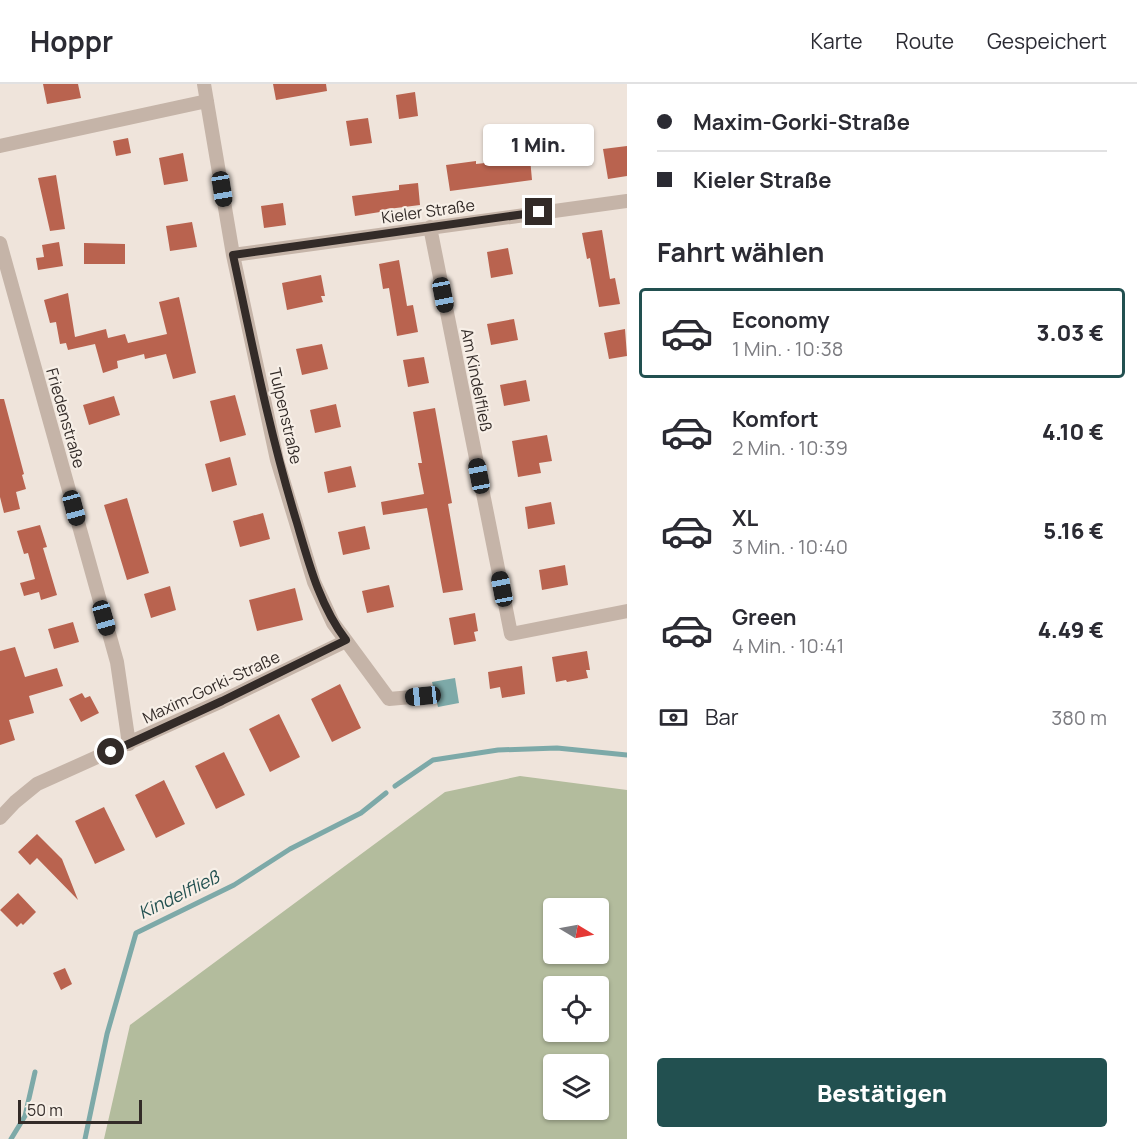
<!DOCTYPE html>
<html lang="de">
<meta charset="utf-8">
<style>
:root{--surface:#fff;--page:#f2f2f3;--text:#2b2b33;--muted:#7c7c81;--line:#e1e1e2;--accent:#225050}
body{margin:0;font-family:Manrope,sans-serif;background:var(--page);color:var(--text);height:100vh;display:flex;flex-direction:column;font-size:22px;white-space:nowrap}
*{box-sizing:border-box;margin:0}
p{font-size:20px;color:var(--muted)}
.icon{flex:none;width:33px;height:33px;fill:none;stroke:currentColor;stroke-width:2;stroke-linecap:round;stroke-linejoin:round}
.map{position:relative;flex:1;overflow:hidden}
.drawer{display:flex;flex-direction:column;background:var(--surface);width:510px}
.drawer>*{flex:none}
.guide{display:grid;align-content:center;height:132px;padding:0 30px;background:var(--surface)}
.needle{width:39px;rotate:100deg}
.tools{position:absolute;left:543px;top:814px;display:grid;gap:12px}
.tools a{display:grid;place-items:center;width:66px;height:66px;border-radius:6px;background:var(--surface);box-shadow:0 2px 4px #0004;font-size:30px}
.scale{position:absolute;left:18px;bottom:15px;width:124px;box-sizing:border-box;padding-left:6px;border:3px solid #332b28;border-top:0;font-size:16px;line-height:21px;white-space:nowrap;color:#332b28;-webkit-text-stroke:4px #f7efe7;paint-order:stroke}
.end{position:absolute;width:27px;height:27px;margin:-14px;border:8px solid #332b28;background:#fff;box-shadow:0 0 0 3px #fff}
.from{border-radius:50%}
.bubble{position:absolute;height:42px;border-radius:6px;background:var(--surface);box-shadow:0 2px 4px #0004;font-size:20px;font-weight:800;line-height:42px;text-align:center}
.car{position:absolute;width:18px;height:36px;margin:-18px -9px;border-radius:8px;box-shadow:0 0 4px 2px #0007;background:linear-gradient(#222 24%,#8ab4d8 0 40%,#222 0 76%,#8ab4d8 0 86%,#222 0)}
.guide b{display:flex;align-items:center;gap:21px;height:57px;font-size:22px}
.guide b+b{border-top:2px solid var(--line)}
.guide i{width:15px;height:15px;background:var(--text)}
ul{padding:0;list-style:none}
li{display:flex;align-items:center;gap:18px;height:90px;margin:0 12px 9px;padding:0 18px;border:3px solid transparent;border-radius:6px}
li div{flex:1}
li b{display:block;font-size:22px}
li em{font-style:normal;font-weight:800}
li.selected{border-color:var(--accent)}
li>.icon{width:54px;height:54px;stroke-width:1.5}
h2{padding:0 30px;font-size:27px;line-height:72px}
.pay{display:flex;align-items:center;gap:15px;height:66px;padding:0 30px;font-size:22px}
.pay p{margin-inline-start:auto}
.button{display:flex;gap:12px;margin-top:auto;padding:12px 30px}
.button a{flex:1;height:69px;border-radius:6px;background:var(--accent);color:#fff;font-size:24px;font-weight:800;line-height:69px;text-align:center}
header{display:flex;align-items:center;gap:36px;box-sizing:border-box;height:84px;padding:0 30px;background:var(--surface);border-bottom:2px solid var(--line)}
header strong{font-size:28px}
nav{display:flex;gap:33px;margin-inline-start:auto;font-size:21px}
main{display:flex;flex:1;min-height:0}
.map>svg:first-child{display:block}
.green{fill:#b3bc9d;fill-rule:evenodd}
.water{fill:#7da9a8}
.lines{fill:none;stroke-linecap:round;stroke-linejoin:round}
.stream{stroke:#7da9a8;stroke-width:5}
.building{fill:#b9634f}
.minor{stroke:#c5b4a8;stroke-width:14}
.route{stroke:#332b28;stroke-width:8}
.labels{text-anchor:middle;stroke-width:4.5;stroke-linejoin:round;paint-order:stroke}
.street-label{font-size:16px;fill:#332b28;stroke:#f7efe7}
.water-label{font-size:18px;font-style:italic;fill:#225050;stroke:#f7efe7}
</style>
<header>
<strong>Hoppr</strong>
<nav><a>Karte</a><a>Route</a><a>Gespeichert</a></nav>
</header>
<main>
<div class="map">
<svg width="627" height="1055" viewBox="0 0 627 1055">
<rect width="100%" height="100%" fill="#efe4db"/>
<path class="green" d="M 520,692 L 627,706 L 627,1055 L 104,1055 L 130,941 L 445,708 ZM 554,825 L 598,825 L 598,870 L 554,870 ZM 554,903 L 598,903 L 598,948 L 554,948 ZM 554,981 L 598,981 L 598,1026 L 554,1026 Z"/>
<path class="water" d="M 455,594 L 459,619 L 438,623 L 432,598 Z"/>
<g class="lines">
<path class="stream" d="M 395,702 L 433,676 L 498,666 L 557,664 L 627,671
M 11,1055 L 25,1032 L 35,988
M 85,1055 L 107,950 L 136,849 L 234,801 L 290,765 L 361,729 L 386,709"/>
</g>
<path class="building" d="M 43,0 L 78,0 L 81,14 L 47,20 Z
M 273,0 L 326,0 L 327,7 L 276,16 Z
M 415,8 L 418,32 L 399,35 L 396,11 Z
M 368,34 L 372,59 L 350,62 L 346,37 Z
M 585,50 L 588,70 L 567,73 L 564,52 Z
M 128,54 L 131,69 L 116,72 L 113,57 Z
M 627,62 L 627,92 L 608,95 L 603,65 Z
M 183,69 L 188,97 L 164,101 L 159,74 Z
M 530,74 L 532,96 L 450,107 L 446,81 L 476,77 L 476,80 Z
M 56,91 L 65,145 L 50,147 L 38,94 Z
M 418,99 L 420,121 L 380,126 L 380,128 L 355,132 L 352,112 L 399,106 L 399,101 Z
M 283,119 L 286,141 L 264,144 L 261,122 Z
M 192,138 L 197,163 L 170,167 L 166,142 Z
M 602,146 L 610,195 L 615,194 L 620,220 L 599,223 L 590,174 L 587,175 L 582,149 Z
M 59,158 L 63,182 L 38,186 L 36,174 L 44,173 L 42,161 Z
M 84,159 L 125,160 L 125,180 L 84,180 Z
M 508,164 L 513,190 L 491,194 L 487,168 Z
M 399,176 L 407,222 L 413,221 L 418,248 L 397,252 L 389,204 L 383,205 L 379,180 Z
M 321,191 L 325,212 L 321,212 L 323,218 L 287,226 L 282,199 Z
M 68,209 L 75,253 L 106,245 L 108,254 L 125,250 L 128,259 L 167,250 L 159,218 L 179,213 L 196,289 L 173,295 L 166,270 L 145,275 L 144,270 L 117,277 L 118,284 L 103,289 L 95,260 L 68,266 L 66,259 L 60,260 L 56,238 L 50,239 L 44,216 Z
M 514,235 L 518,256 L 491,261 L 487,240 Z
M 625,245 L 627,272 L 609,275 L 604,249 Z
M 322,260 L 328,285 L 302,291 L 296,265 Z
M 424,273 L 429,299 L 408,303 L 403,276 Z
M 526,296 L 530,317 L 504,322 L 500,301 Z
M 235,311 L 246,351 L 220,358 L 210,317 Z
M 114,312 L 120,331 L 89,341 L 83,321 Z
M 0,315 L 4,315 L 24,390 L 22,391 L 26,405 L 16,408 L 20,425 L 4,429 L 0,413 Z
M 336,320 L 341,343 L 315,349 L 310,326 Z
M 435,324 L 452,419 L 448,420 L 463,506 L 443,509 L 427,424 L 383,431 L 381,418 L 424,410 L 418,379 L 422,379 L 413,328 Z
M 547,351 L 552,377 L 539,379 L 541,389 L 518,393 L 512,357 Z
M 230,373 L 237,401 L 212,408 L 205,380 Z
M 351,382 L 356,403 L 328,409 L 324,388 Z
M 127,414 L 149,489 L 127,496 L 104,421 Z
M 551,418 L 555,440 L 528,445 L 525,423 Z
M 263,429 L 270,455 L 240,463 L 233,437 Z
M 40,441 L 47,463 L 43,464 L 57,511 L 41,516 L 39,508 L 24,512 L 20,499 L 35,495 L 28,469 L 24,470 L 17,447 Z
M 365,442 L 370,465 L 343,471 L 338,448 Z
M 565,481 L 568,501 L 542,506 L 539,486 Z
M 389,501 L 394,523 L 367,529 L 362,507 Z
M 170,502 L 176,526 L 151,534 L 144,510 Z
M 295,504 L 303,536 L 257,547 L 249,516 Z
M 475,529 L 478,547 L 474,548 L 476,557 L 454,561 L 449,534 Z
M 73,538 L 79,558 L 54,565 L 48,545 Z
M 15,563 L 25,593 L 57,584 L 63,602 L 29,612 L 34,629 L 9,636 L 15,656 L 0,661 L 0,567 Z
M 587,567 L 590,586 L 586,586 L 588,594 L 567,598 L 566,596 L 556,598 L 552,573 Z
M 522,582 L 525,610 L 502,614 L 500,603 L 490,605 L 488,588 Z
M 340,600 L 361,644 L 332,658 L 311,615 Z
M 82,609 L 85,614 L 90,612 L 99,629 L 81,638 L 69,615 Z
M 279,630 L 300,673 L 270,688 L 249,645 Z
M 224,668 L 245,711 L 216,725 L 195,682 Z
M 164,696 L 185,740 L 156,754 L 135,711 Z
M 104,723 L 125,766 L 95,780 L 75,737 Z
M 37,750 L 62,775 L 78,816 L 37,774 L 30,781 L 18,768 Z
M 18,809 L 36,828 L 23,841 L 21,839 L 17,843 L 0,826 Z
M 65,884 L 72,900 L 61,906 L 53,889 Z"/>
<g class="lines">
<path class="minor" d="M 204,0 L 233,171 L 277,376 L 314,498 L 333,539 L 389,615 L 423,612
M 0,62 L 207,17
M 430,143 L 511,550 L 627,527
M 0,159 L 117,578 L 129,660
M 233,171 L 627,117
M 0,734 L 15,718 L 37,700 L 222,617 L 346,557"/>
</g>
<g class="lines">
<path class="route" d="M 111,668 L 222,617 L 346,556 C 320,522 309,480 297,439 C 270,351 252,260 233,171 L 539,128"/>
</g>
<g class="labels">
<g class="street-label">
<text transform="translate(428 127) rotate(-8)" y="6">Kieler Straße</text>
<text transform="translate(477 296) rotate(79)" y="6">Am Kindelfließ</text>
<text transform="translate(286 332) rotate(77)" y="6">Tulpenstraße</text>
<text transform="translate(66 334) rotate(74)" y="6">Friedenstraße</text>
<text transform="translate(211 603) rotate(-25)" y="6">Maxim-Gorki-Straße</text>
</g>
<g class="water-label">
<text transform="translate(179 811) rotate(-26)" y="6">Kindelfließ</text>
</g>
</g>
</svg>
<div class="tools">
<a><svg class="needle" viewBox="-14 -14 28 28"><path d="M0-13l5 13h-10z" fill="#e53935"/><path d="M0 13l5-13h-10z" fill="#7c7c81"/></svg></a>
<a><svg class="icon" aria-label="locate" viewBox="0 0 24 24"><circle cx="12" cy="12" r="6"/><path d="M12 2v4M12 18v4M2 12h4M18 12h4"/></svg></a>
<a><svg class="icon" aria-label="layers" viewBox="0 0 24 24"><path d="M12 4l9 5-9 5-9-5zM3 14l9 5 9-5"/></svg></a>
</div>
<div class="scale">50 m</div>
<i class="end from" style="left:111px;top:668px"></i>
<i class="end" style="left:539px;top:128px"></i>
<div class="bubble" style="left:483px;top:40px;width:111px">1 Min.</div>
<i class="car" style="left:222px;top:105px;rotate:171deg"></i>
<i class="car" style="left:443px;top:211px;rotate:169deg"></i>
<i class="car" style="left:479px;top:392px;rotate:349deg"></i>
<i class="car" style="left:74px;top:424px;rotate:165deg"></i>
<i class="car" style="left:502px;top:505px;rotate:349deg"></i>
<i class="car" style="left:104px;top:534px;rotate:164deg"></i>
<i class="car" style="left:423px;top:612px;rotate:264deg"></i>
</div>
<section class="drawer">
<div class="guide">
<b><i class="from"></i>Maxim-Gorki-Straße</b>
<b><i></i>Kieler Straße</b>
</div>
<h2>Fahrt wählen</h2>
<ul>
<li class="selected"><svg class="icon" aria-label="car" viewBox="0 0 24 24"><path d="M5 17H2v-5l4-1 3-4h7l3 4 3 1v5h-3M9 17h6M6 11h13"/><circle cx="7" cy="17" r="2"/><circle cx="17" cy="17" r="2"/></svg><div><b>Economy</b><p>1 Min. · 10:38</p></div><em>3.03 €</em></li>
<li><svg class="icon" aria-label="car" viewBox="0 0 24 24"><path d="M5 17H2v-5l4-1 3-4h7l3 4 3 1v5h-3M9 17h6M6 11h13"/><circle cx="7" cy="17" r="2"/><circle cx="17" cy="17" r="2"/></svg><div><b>Komfort</b><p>2 Min. · 10:39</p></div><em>4.10 €</em></li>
<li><svg class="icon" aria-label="car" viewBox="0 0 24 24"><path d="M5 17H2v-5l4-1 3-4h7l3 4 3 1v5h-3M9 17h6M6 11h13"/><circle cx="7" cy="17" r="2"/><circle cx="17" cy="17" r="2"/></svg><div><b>XL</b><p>3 Min. · 10:40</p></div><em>5.16 €</em></li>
<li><svg class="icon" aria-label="car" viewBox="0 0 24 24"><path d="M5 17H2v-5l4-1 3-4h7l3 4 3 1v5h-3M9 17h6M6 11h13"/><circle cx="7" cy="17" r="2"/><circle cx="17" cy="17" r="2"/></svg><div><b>Green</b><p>4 Min. · 10:41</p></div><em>4.49 €</em></li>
</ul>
<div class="pay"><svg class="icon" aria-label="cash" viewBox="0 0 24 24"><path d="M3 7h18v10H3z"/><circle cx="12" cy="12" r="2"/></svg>Bar<p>380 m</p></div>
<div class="button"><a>Bestätigen</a></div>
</section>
</main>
